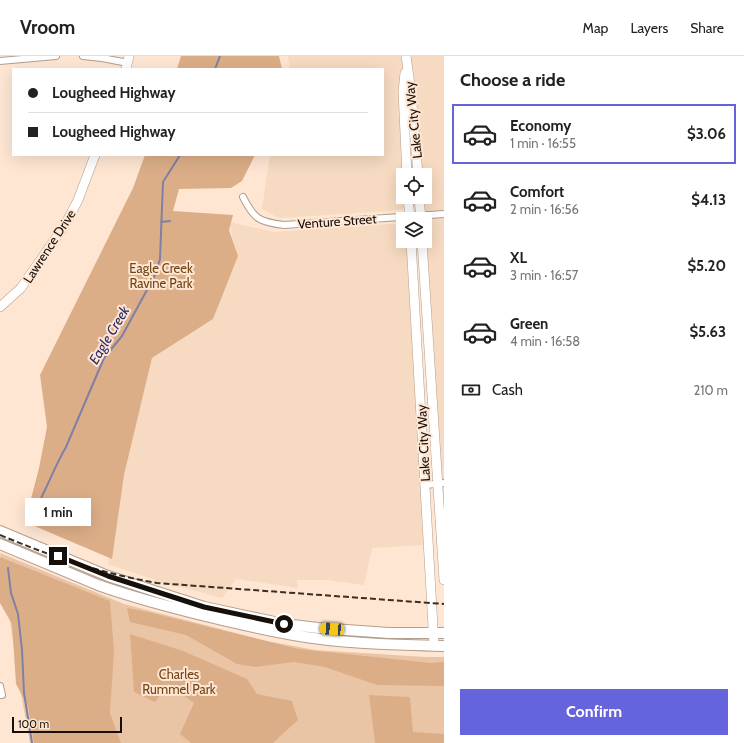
<!DOCTYPE html>
<meta charset="utf-8">
<style>
:root{--surface:#fff;--page:#f2f2f2;--text:#222;--muted:#767676;--line:#e0e0e0;--accent:#6664dd}
body{margin:0;font-family:Cabin,sans-serif;background:var(--page);color:var(--text);height:100vh;display:flex;flex-direction:column;font-size:15px;white-space:nowrap}
*{box-sizing:border-box;margin:0}
p{font-size:13px;color:var(--muted)}
.icon{flex:none;width:22px;height:22px;fill:none;stroke:currentColor;stroke-width:2;stroke-linecap:round;stroke-linejoin:round}
.map{position:relative;flex:1;overflow:hidden}
.details{display:flex;flex-direction:column;background:var(--surface);width:300px}
.details>*{flex:none}
.hud{position:absolute;left:12px;top:12px;width:372px;height:88px;border-radius:0px;box-shadow:0 4px 16px #0002;display:grid;align-content:center;height:88px;padding:0 16px;background:var(--surface)}
.fabs{position:absolute;left:396px;top:112px;display:grid;gap:8px}
.fabs a{display:grid;place-items:center;width:36px;height:36px;border-radius:0px;background:var(--surface);box-shadow:0 4px 16px #0002;font-size:20px}
.scale{position:absolute;left:12px;bottom:10px;width:110px;box-sizing:border-box;padding-left:4px;border:2px solid #170f09;border-top:0;font-size:11px;line-height:14px;white-space:nowrap;color:#170f09;-webkit-text-stroke:3px #fee6d3;paint-order:stroke}
.end{position:absolute;width:18px;height:18px;margin:-9px;border:5px solid #170f09;background:#fff;box-shadow:0 0 0 2px #fff}
.from{border-radius:50%}
.bubble{position:absolute;height:28px;border-radius:0px;background:var(--surface);box-shadow:0 4px 16px #0002;font-size:13px;font-weight:700;line-height:28px;text-align:center}
.car{position:absolute;width:12px;height:24px;margin:-12px -6px;border-radius:5px;box-shadow:0 0 3px 1px #0007;background:linear-gradient(#f5c518 24%,#345 0 40%,#f5c518 0 76%,#345 0 86%,#f5c518 0)}
.hud b{display:flex;align-items:center;gap:14px;height:38px;font-size:15px}
.hud b+b{border-top:1px solid var(--line)}
.hud i{width:10px;height:10px;background:var(--text)}
ul{padding:0;list-style:none}
li{display:flex;align-items:center;gap:12px;height:60px;margin:0 8px 6px;padding:0 8px;border:2px solid transparent;border-radius:0px}
li div{flex:1}
li b{display:block;font-size:15px}
li em{font-style:normal;font-weight:700}
li.active{border-color:var(--accent)}
li>.icon{width:36px;height:36px;stroke-width:1.5}
h2{padding:0 16px;font-size:18px;line-height:48px}
.pay{display:flex;align-items:center;gap:10px;height:44px;padding:0 16px;font-size:15px}
.pay p{margin-inline-start:auto}
.cta{display:flex;gap:8px;margin-top:auto;padding:8px 16px}
.cta a{flex:1;height:46px;border-radius:0px;background:var(--accent);color:#fff;font-size:16px;font-weight:700;line-height:46px;text-align:center}
header{display:flex;align-items:center;gap:24px;box-sizing:border-box;height:56px;padding:0 20px;background:var(--surface);border-bottom:1px solid var(--line)}
header strong{font-size:19px}
nav{display:flex;gap:22px;margin-inline-start:auto;font-size:14px}
main{display:flex;flex:1;min-height:0}
.map>svg:first-child{display:block}
.built{fill:#f6dac1;fill-rule:evenodd}
.green{fill:#eac5a5}
.forest{fill:#dcae88}
.lines{fill:none;stroke-linecap:round;stroke-linejoin:round}
.stream{stroke:#7f80a3;stroke-width:2}
.street-casing{stroke:#b49e8c;stroke-width:8}
.secondary-casing{stroke:#b49e8c;stroke-width:10}
.primary-casing{stroke:#b49e8c;stroke-width:12}
.street{stroke:#fff;stroke-width:6}
.secondary{stroke:#fff;stroke-width:9}
.primary{stroke:#fff;stroke-width:10}
.rail{stroke:#392f27;stroke-width:2;stroke-dasharray:6 3;stroke-linecap:butt}
.route{stroke:#170f09;stroke-width:5}
.labels{text-anchor:middle;stroke-width:4;stroke-linejoin:round;paint-order:stroke}
.street-label{font-size:13px;fill:#170f09;stroke:#fee6d3}
.park-label{font-size:13px;fill:#714519;stroke:#fee6d3}
.water-label{font-size:14px;font-style:italic;fill:#2b2a67;stroke:#fee6d3}
</style>
<header>
<strong>Vroom</strong>
<nav><a>Map</a><a>Layers</a><a>Share</a></nav>
</header>
<main>
<div class="map">
<svg width="444" height="687" viewBox="0 0 444 687">
<rect width="100%" height="100%" fill="#fee6d3"/>
<path class="built" d="M 288,0 L 444,0 L 444,462 L 439,406 L 424,149 L 389,155 L 279,162 L 262,153 L 270,99 L 383,99 L 383,13 L 290,13 ZM 403,119 L 425,119 L 425,141 L 403,141 Z
M 229,166 L 274,176 L 389,168 L 394,168 L 403,175 L 403,185 L 406,185 L 424,489 L 372,492 L 364,529 L 328,524 L 297,524 L 298,532 L 236,523 L 222,542 L 158,525 L 108,508 L 124,419 L 152,302 L 213,263 L 237,200 Z"/>
<path class="green" d="M 0,497 L 124,548 L 267,585 L 315,594 L 426,601 L 444,601 L 444,687 L 30,687 L 20,632 Z"/>
<path class="forest" d="M 181,0 L 279,0 L 282,13 L 177,13 Z
M 145,99 L 255,99 L 242,125 L 231,132 L 179,133 L 173,155 L 233,159 L 229,174 L 238,200 L 213,263 L 152,302 L 124,419 L 112,503 L 25,466 L 39,412 L 47,371 L 40,319 L 133,132 Z
M 0,501 L 110,545 L 114,595 L 110,657 L 121,687 L 34,687 L 28,650 L 16,628 L 12,568 L 0,547 Z
M 127,552 L 148,556 L 299,593 L 431,607 L 444,606 L 444,630 L 377,629 L 325,611 L 294,606 L 255,611 L 237,608 L 186,579 L 130,566 Z
M 130,578 L 183,595 L 247,623 L 257,638 L 292,645 L 298,664 L 273,687 L 191,687 L 180,678 L 194,647 L 168,628 L 155,646 L 134,636 Z
M 369,639 L 410,641 L 413,676 L 444,678 L 444,687 L 375,687 Z"/>
<g class="lines">
<path class="stream" d="M 215,13 L 220,0
M 161,166 L 170,165
M 29,464 C 44,441 52,415 66,391 L 104,302 L 122,280 L 155,219 L 160,203 L 163,126 L 180,99
M 8,512 L 11,537 L 18,558 L 22,594 L 24,637 L 32,687"/>
<g class="street-casing">
<path id="street" d="M 83,0 L 102,2 L 128,7
M 0,5 L 56,0
M 243,141 C 254,163 259,166 284,169 L 444,158
M 426,429 L 444,427
M 0,630 L 2,639 L 0,639"/>
</g>
<g class="secondary-casing">
<path id="secondary" d="M 406,0 L 411,36 L 418,119
M 126,13 L 129,0
M 405,17 L 403,36 L 407,119
M 408,141 L 410,163
M 419,141 L 421,163
M 411,185 L 434,589
M 422,185 L 444,524
M 0,251 L 21,232 L 65,169 L 78,144 L 95,99"/>
</g>
<g class="primary-casing">
<path id="primary" d="M 0,475 L 108,520 L 204,551 L 284,568 L 318,572 L 389,577 L 444,577
M 0,488 L 98,529 C 137,543 177,553 218,563 C 249,570 281,578 313,582 C 357,588 400,589 444,590"/>
</g>
<use href="#street" class="street"/>
<use href="#secondary" class="secondary"/>
<use href="#primary" class="primary"/>
<path class="rail" d="M 0,479 C 53,501 100,517 157,527 L 444,548"/>
</g>
<g class="lines">
<path class="route" d="M 58,500 L 108,520 L 204,551 L 284,568"/>
</g>
<g class="labels">
<g class="street-label">
<text transform="translate(413 64) rotate(-96)" y="5">Lake City Way</text>
<text transform="translate(337 165) rotate(-4)" y="5">Venture Street</text>
<text transform="translate(49 190) rotate(-57)" y="5">Lawrence Drive</text>
<text transform="translate(423 387) rotate(-93)" y="5">Lake City Way</text>
</g>
<g class="park-label">
<text x="161" y="217">Eagle Creek<tspan x="161" dy="15">Ravine Park</tspan></text>
<text x="179" y="623">Charles<tspan x="179" dy="15">Rummel Park</tspan></text>
</g>
<g class="water-label">
<text transform="translate(109 279) rotate(-59)" y="5">Eagle Creek</text>
</g>
</g>
</svg>
<div class="fabs">
<a><svg class="icon" aria-label="locate" viewBox="0 0 24 24"><circle cx="12" cy="12" r="6"/><path d="M12 2v4M12 18v4M2 12h4M18 12h4"/></svg></a>
<a><svg class="icon" aria-label="layers" viewBox="0 0 24 24"><path d="M12 4l9 5-9 5-9-5zM3 14l9 5 9-5"/></svg></a>
</div>
<div class="scale">100 m</div>
<i class="end from" style="left:284px;top:568px"></i>
<i class="end" style="left:58px;top:500px"></i>
<div class="bubble" style="left:25px;top:442px;width:66px">1 min</div>
<i class="car" style="left:332px;top:573px;rotate:274deg"></i>
<div class="hud">
<b><i class="from"></i>Lougheed Highway</b>
<b><i></i>Lougheed Highway</b>
</div>
</div>
<section class="details">
<h2>Choose a ride</h2>
<ul>
<li class="active"><svg class="icon" aria-label="car" viewBox="0 0 24 24"><path d="M5 17H2v-5l4-1 3-4h7l3 4 3 1v5h-3M9 17h6M6 11h13"/><circle cx="7" cy="17" r="2"/><circle cx="17" cy="17" r="2"/></svg><div><b>Economy</b><p>1 min · 16:55</p></div><em>$3.06</em></li>
<li><svg class="icon" aria-label="car" viewBox="0 0 24 24"><path d="M5 17H2v-5l4-1 3-4h7l3 4 3 1v5h-3M9 17h6M6 11h13"/><circle cx="7" cy="17" r="2"/><circle cx="17" cy="17" r="2"/></svg><div><b>Comfort</b><p>2 min · 16:56</p></div><em>$4.13</em></li>
<li><svg class="icon" aria-label="car" viewBox="0 0 24 24"><path d="M5 17H2v-5l4-1 3-4h7l3 4 3 1v5h-3M9 17h6M6 11h13"/><circle cx="7" cy="17" r="2"/><circle cx="17" cy="17" r="2"/></svg><div><b>XL</b><p>3 min · 16:57</p></div><em>$5.20</em></li>
<li><svg class="icon" aria-label="car" viewBox="0 0 24 24"><path d="M5 17H2v-5l4-1 3-4h7l3 4 3 1v5h-3M9 17h6M6 11h13"/><circle cx="7" cy="17" r="2"/><circle cx="17" cy="17" r="2"/></svg><div><b>Green</b><p>4 min · 16:58</p></div><em>$5.63</em></li>
</ul>
<div class="pay"><svg class="icon" aria-label="cash" viewBox="0 0 24 24"><path d="M3 7h18v10H3z"/><circle cx="12" cy="12" r="2"/></svg>Cash<p>210 m</p></div>
<div class="cta"><a>Confirm</a></div>
</section>
</main>
